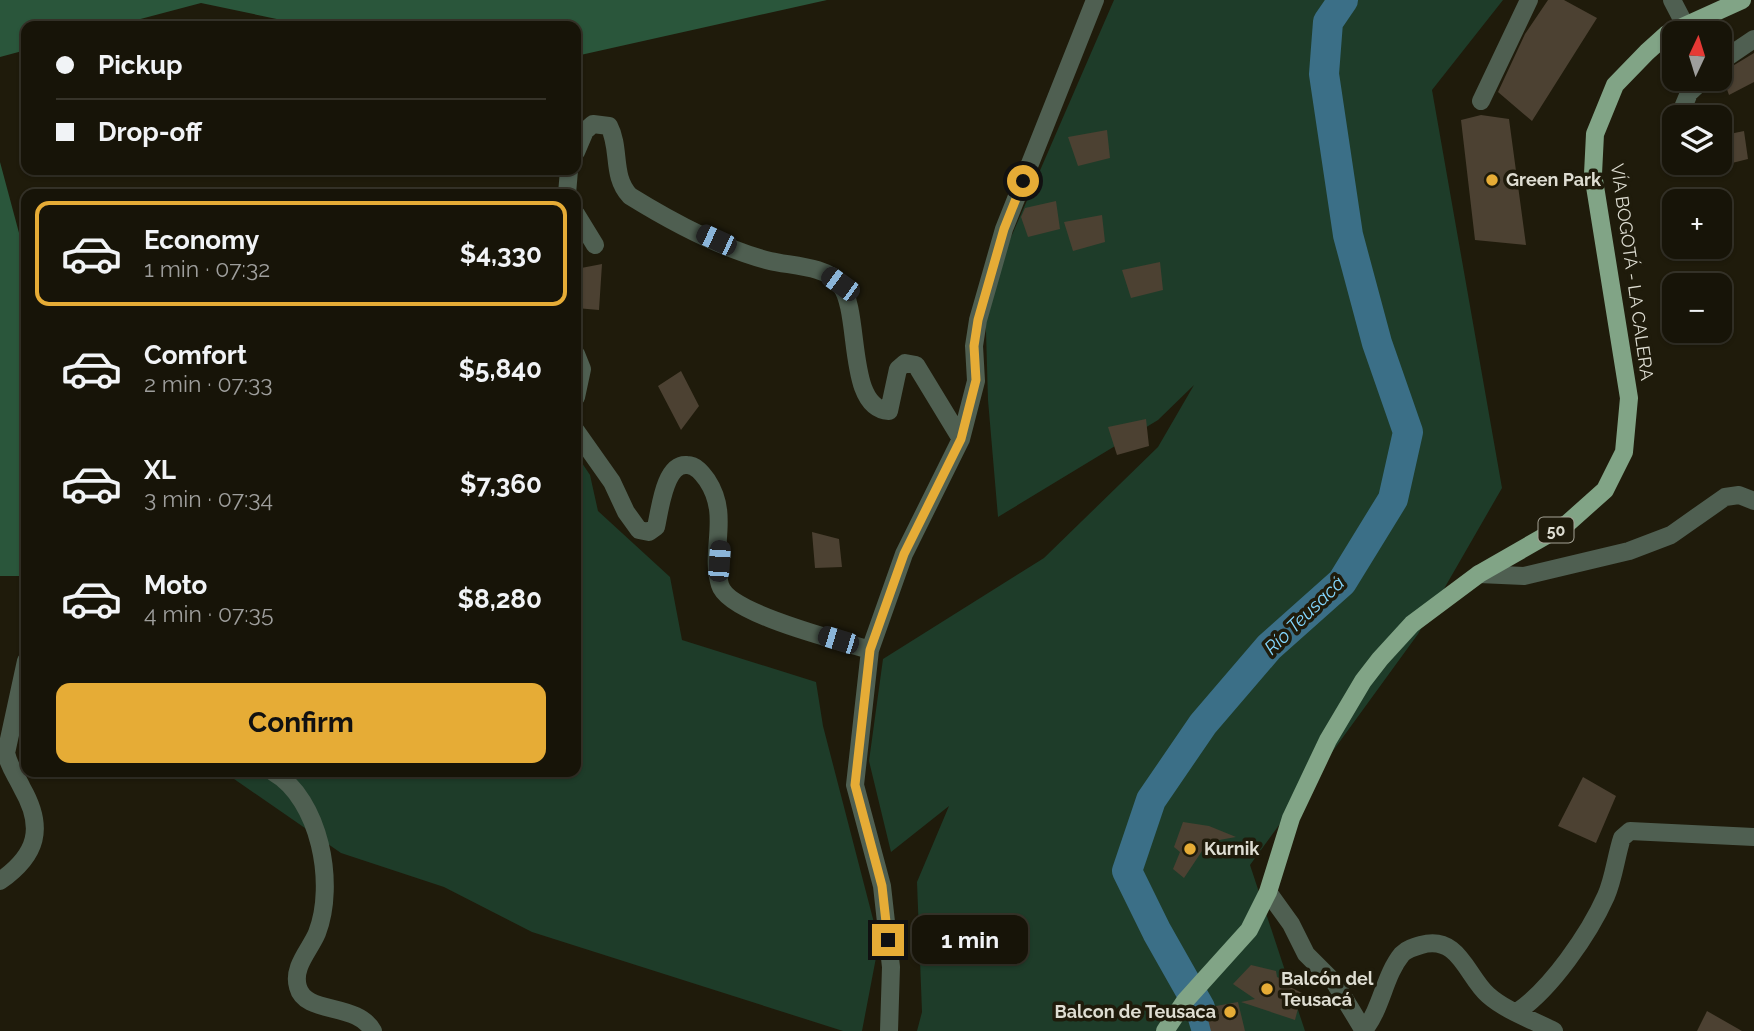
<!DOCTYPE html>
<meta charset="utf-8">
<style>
:root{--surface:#171408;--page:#201d12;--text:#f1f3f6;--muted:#9e9e9c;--line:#363329;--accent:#e6ac36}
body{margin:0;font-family:Raleway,sans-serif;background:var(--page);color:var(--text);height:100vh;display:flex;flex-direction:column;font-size:26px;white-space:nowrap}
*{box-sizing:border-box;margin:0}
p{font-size:23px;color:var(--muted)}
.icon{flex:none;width:38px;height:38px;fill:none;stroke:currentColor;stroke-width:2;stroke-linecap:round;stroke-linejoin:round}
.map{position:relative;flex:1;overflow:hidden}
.details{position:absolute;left:21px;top:189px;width:560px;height:588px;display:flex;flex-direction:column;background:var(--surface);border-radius:14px;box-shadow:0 2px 5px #0004,0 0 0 2px var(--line)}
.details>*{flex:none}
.guide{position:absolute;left:21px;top:21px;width:560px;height:154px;border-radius:14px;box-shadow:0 2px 5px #0004,0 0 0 2px var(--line);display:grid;align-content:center;height:154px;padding:0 35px;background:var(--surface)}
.needle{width:46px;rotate:4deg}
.tools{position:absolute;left:1662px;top:21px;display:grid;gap:14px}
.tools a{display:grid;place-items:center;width:70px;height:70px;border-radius:14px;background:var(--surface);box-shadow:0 2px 5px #0004,0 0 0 2px var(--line);font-size:35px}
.end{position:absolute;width:32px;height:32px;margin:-16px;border:9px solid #e6ac36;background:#111;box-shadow:0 0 0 4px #111}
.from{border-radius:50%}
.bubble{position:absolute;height:49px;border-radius:14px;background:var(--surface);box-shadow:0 2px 5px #0004,0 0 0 2px var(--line);font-size:23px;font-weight:700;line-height:49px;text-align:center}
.car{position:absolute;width:21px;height:42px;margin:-21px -10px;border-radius:9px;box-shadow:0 0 5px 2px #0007;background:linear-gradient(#222 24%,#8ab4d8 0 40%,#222 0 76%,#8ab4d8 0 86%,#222 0)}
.guide b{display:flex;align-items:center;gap:24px;height:66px;font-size:26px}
.guide b+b{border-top:2px solid var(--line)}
.guide i{width:18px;height:18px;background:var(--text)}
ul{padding:12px 0 0;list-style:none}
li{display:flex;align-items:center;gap:21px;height:105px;margin:0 14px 10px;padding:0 21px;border:4px solid transparent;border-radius:14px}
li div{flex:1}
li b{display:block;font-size:26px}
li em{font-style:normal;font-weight:700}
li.active{border-color:var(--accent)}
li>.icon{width:63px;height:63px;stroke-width:1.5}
.action{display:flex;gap:14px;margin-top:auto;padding:14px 35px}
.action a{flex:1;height:80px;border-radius:14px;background:var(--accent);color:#111;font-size:28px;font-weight:700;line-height:80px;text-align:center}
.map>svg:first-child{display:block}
.green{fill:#1e3c29}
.forest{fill:#2a563b}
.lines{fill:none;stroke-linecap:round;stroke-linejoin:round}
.river{stroke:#3b6f87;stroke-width:30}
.building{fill:#4c4132}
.minor{stroke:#4f5f51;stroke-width:18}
.major{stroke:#81a486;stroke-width:18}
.route{stroke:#e6ac36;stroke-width:9}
.poi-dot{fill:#e6ac36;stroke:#1f1b0b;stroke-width:2.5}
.labels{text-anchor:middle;stroke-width:7;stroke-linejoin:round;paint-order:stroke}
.shield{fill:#1f1b0b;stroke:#a5a396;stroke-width:2}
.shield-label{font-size:16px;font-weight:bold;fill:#deddd2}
.poi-label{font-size:18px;font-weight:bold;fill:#deddd2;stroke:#1f1b0b;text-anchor:start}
.street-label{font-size:18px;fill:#deddd2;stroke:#1f1b0b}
.water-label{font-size:19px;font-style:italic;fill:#85d8ff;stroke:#1f1b0b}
</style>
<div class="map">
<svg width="1754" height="1031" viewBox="0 0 1754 1031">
<rect width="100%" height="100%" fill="#1f1b0b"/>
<path class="green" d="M 1114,0 L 1503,0 L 1432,90 L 1502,488 L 1418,634 L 1250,865 L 1305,1031 L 917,1031 L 922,1012 L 917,882 L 949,806 L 891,852 L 869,761 L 883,659 L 1044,558 L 1158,447 L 1194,385 L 1158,420 L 998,517 L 988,400 L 985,297 Z
M 576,454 L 590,475 L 598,511 L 670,577 L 682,640 L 816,682 L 823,726 L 879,942 L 862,1031 L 843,1031 L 532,932 L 444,887 L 341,853 L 224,772 L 576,772 Z"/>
<path class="forest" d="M 0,0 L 827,0 L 576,56 L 576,26 L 310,26 L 201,3 L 114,26 L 26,26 L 26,50 L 0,57 Z
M 0,162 L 26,259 L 26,576 L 0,576 Z"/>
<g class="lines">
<path class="river" d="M 1207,1031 L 1200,1008 L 1157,932 L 1127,871 L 1151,800 L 1203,724 L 1269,647 L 1342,582 L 1393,499 L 1408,432 L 1377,343 L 1348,235 L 1324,74 L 1328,22 L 1343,0"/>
</g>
<path class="building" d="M 1548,0 L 1564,0 L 1597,18 L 1532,121 L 1498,92 L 1525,34 Z
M 1754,53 L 1754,82 L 1729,95 L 1721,73 Z
M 1481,115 L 1509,119 L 1526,245 L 1475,240 L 1461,120 Z
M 1107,130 L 1110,158 L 1078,166 L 1068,137 Z
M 1744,131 L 1748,159 L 1720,166 L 1720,136 Z
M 1056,201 L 1060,229 L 1028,237 L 1021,217 L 1025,208 Z
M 1102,215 L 1105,242 L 1073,251 L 1064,222 Z
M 1160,262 L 1163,290 L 1131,298 L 1122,270 Z
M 602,264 L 599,310 L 576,308 L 576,269 Z
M 681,371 L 699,406 L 681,430 L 658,386 Z
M 1146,419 L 1149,446 L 1117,455 L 1108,427 Z
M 812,532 L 839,539 L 842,567 L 815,568 Z
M 1583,777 L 1616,796 L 1596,843 L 1558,826 Z
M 1183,822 L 1209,826 L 1236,837 L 1208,842 L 1184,878 L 1173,869 L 1180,852 L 1174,847 Z
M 1251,965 L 1276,971 L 1277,977 L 1286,981 L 1286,985 L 1302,993 L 1295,1020 L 1241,1002 L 1255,999 L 1233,984 Z
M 1238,1002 L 1245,1031 L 1211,1031 L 1205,1008 Z
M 1707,1011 L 1742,1031 L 1697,1031 Z"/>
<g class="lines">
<path class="minor" d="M 1672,0 L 1685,25
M 1720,62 L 1754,39
M 1481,101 L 1529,0
M 1679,117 L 1689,93 L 1704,79
M 576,152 L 585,131 L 593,124 L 609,126 C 621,149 611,176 630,196 C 672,222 722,249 770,261 C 791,266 827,266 840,284 C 862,313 845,408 889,411 L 898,369 L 905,363 L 916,365 L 961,439
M 567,194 L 569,170
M 576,214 L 595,245
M 576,354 L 582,369 L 576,397
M 576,431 L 612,482 L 626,512 L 639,530 L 649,532 L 656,527 C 660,511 664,463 687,465 C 696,465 702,473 707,480 C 731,516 709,550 720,585 C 728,614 841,641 870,650
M 1479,574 L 1524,576 L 1629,551 L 1671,535 L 1725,497 L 1739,495 L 1754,501
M 273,772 C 320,799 336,884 317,933 C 310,950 292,967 298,987 C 305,1015 357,1002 373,1031
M 0,881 C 37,855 45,828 22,788 C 16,775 9,767 6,753 L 26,661
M 1268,892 L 1291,924 L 1306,954 L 1335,983 L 1364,1031
M 1517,1012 C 1551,989 1589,934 1606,896 C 1614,878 1616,856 1622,838 L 1630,831 L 1754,837
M 1364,1030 C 1382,1008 1384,976 1402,954 C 1407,949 1414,947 1421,945 C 1459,934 1467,977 1488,995 C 1506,1011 1533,1020 1554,1031
M 889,1031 L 891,967 L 882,886 L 855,785 L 870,650 L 904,554 L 961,439 L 976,381 L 974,346 L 978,320 L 1004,229 L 1095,0"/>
<path class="major" d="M 1165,1031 L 1185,1001 L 1249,930 L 1268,892 L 1291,818 L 1328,740 L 1363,681 L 1380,659 L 1412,624 L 1479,574 L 1568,523 L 1605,490 L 1624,452 L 1629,398 L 1593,174 L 1595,134 L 1615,85 L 1647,52 L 1667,34 L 1742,0"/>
</g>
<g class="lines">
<path class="route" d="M 888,940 L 882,886 L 855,785 L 870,650 L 904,554 L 961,439 L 976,380 L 974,346 L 978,320 L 1004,229 L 1023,181"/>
</g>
<g class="poi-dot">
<circle cx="1492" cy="180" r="7"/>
<circle cx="1190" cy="849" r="7"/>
<circle cx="1267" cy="989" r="7"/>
<circle cx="1230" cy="1012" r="7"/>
</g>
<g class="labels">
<rect class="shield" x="1538.5" y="517.5" width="35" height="25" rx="5"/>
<g class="shield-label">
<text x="1556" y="536">50</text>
</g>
<g class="poi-label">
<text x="1506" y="186">Green Park</text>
<text x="1204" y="855">Kurnik</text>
<text x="1281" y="985">Balcón del<tspan x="1281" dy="21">Teusacá</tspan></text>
<text x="1216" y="1018" text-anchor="end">Balcon de Teusaca</text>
</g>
<g class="street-label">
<text transform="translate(1632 272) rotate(82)" y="6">VÍA BOGOTÁ - LA CALERA</text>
</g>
<g class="water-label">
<text transform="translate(1304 615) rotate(-44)" y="7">Río Teusacá</text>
</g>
</g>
</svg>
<div class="tools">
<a><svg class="needle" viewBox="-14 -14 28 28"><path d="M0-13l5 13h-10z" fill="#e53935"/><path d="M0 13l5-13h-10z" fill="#9e9e9c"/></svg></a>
<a><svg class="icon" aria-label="layers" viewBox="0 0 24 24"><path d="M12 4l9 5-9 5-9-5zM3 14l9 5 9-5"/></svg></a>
<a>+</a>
<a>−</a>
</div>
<i class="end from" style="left:1023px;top:181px"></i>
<i class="end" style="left:888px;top:940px"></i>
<div class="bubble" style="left:912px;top:915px;width:116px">1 min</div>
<i class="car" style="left:716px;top:240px;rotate:295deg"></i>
<i class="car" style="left:840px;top:284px;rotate:306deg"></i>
<i class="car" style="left:719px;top:561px;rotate:4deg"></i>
<i class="car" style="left:838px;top:640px;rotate:287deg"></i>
<div class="guide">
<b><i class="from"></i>Pickup</b>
<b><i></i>Drop-off</b>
</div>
<section class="details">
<ul>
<li class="active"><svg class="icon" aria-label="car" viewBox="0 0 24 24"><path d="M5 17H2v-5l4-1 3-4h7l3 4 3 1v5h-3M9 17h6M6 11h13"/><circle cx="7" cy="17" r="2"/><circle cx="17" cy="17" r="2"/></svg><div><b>Economy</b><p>1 min · 07:32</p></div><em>$4,330</em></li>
<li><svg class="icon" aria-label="car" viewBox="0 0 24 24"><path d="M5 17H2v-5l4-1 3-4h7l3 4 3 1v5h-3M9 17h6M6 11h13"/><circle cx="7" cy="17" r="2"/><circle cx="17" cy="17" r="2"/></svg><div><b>Comfort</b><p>2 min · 07:33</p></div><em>$5,840</em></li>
<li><svg class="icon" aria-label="car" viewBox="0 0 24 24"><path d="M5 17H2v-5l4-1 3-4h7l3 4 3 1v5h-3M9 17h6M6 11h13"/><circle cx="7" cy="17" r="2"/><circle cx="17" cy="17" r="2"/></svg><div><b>XL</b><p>3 min · 07:34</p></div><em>$7,360</em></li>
<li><svg class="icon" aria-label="car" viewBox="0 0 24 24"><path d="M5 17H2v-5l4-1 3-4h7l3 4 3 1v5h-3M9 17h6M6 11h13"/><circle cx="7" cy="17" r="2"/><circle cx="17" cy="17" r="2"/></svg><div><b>Moto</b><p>4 min · 07:35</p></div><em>$8,280</em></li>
</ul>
<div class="action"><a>Confirm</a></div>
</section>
</div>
